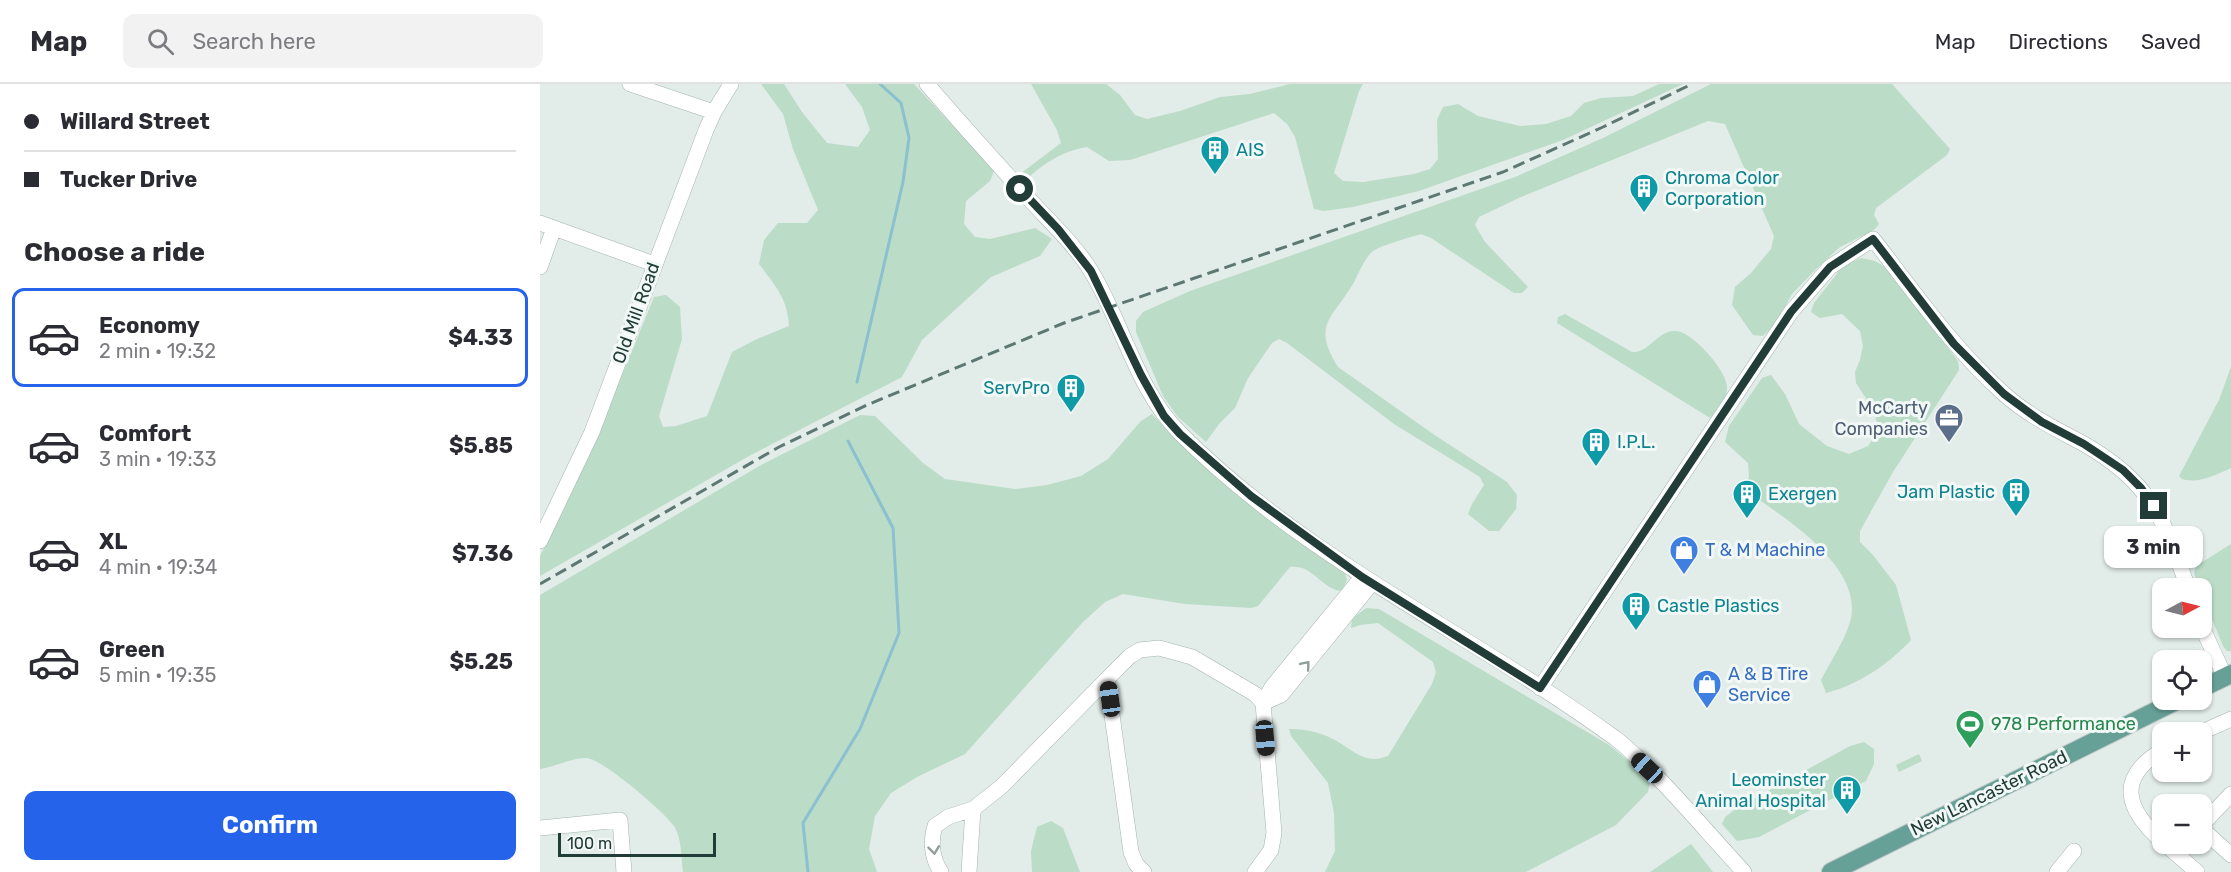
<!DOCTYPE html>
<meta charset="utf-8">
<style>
:root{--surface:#fff;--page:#f2f2f3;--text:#2b2b33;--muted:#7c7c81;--line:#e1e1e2;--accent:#2563eb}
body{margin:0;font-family:Rubik,sans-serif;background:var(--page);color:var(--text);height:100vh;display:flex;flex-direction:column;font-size:22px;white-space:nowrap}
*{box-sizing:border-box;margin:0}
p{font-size:20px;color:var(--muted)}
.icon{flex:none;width:33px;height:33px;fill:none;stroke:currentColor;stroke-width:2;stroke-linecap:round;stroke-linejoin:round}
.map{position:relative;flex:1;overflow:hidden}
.drawer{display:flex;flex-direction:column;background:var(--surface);width:540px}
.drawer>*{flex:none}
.banner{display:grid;align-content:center;height:132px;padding:0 24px;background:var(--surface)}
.needle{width:39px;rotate:83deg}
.fabs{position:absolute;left:1612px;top:494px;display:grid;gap:12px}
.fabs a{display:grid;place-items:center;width:60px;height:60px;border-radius:12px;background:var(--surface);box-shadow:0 2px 4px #0004;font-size:30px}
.scale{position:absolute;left:18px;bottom:15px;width:158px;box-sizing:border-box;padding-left:6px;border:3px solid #223c37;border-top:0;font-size:16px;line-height:21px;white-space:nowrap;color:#223c37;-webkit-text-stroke:4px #f2f8f6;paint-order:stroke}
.end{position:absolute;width:27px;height:27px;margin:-14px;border:8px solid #223c37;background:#fff;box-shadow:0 0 0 3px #fff}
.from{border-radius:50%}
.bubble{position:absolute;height:42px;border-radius:12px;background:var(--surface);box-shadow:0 2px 4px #0004;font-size:20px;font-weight:700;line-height:42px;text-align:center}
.car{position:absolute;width:18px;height:36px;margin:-18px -9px;border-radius:8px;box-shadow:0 0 4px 2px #0007;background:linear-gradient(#222 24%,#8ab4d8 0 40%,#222 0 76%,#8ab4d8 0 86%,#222 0)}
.banner b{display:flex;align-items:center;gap:21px;height:57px;font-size:22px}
.banner b+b{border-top:2px solid var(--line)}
.banner i{width:15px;height:15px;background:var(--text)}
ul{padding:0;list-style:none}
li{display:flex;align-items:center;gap:18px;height:99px;margin:0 12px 9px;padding:0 12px;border:3px solid transparent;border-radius:12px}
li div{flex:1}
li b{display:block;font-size:22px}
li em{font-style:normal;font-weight:700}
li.current{border-color:var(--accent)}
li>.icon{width:54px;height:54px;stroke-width:1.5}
h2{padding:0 24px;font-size:27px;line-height:72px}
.primary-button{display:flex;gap:12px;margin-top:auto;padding:12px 24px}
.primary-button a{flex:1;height:69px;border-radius:12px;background:var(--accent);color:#fff;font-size:24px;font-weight:700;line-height:69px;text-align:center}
header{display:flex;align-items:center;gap:36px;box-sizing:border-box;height:84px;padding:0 30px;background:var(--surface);border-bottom:2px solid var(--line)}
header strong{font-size:28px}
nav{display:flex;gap:33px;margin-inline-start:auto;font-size:21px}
.search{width:420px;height:54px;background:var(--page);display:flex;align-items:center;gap:15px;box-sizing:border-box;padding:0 21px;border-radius:12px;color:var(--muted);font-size:22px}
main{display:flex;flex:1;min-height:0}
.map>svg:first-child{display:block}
.green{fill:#bbdcc7}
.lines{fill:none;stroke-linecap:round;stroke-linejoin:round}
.stream{stroke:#8bc0d0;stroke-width:3}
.minor-casing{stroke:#a5b4af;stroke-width:16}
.major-casing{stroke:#c1c8c7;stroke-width:20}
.minor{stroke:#fff;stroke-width:15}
.major{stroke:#67a096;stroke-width:18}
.rail{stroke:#5d7873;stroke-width:3;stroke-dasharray:12 6;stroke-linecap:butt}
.oneway{stroke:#909e9b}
.route{stroke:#223c37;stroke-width:8}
.labels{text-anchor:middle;stroke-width:6;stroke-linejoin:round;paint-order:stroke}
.culture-label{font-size:18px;fill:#0d838f;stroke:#f2f8f6;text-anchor:start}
.street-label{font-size:18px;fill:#223c37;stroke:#f2f8f6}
.service-label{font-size:18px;fill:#4e5e75;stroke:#f2f8f6;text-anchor:end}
.shop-label{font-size:18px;fill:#366cbe;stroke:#f2f8f6;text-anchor:start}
.leisure-label{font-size:18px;fill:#27864d;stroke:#f2f8f6;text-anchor:start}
</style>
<header>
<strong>Map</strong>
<div class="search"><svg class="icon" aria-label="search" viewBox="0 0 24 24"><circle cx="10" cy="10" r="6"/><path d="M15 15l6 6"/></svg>Search here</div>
<nav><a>Map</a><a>Directions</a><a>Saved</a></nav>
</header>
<main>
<section class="drawer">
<div class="banner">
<b><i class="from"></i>Willard Street</b>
<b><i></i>Tucker Drive</b>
</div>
<h2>Choose a ride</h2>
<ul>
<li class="current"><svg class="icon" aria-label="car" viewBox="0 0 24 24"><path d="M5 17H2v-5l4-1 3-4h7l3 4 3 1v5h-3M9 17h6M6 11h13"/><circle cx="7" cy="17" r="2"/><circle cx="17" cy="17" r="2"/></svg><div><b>Economy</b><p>2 min · 19:32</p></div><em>$4.33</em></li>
<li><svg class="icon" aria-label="car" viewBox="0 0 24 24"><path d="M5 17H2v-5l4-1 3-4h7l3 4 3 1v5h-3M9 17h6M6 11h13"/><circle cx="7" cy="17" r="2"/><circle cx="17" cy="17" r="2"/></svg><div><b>Comfort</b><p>3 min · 19:33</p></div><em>$5.85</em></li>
<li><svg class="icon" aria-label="car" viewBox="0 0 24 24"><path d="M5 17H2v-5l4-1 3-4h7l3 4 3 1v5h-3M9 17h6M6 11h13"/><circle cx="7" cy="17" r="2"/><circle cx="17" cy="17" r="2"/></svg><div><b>XL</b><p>4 min · 19:34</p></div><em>$7.36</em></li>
<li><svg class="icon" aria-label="car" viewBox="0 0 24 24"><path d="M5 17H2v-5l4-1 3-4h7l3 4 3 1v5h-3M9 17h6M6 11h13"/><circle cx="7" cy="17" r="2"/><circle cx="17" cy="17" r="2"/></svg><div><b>Green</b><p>5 min · 19:35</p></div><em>$5.25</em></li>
</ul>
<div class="primary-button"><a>Confirm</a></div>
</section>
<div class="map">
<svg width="1691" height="788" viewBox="0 0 1691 788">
<rect width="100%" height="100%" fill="#e2ece8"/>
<path class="green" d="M 221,0 L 244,0 L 262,28 L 287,59 L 318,63 L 330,46 L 322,23 L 305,0 L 374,0 L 454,87 L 450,97 L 426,117 L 424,140 L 435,153 L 450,155 L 495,144 L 512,155 L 500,172 L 451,193 L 382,256 L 362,293 L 209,372 L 0,492 L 0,472 L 48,374 L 114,213 L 126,211 L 140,223 L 142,255 L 119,332 L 123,343 L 136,342 L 167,332 L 192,268 L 217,255 L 249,242 C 248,215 235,201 219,180 L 224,156 L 238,139 L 267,139 L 278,126 L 253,65 L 243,30 Z
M 491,0 L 566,0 L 580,11 L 595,31 L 607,35 L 640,27 L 680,13 L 710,10 L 750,0 L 823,0 L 819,7 L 794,89 L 803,97 L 823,98 L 874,90 L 890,85 L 898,75 L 897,36 L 903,23 L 918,20 L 938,32 L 980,42 L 1006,40 L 1031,32 L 1044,19 L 1061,14 L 1093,12 L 1119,0 L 1143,0 L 1023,56 L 879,107 L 813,123 L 784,127 L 774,125 L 755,53 L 747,40 L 734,29 L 590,76 L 569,77 L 547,63 C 524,67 505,78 488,94 L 480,90 L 521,59 L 517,46 Z
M 1171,0 L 1352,0 L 1410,65 L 1407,71 L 1336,124 L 1334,131 L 1339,140 L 1334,146 L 1300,163 L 1275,186 L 1252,210 L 1236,239 L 1223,252 L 1213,251 L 1192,221 L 1195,203 L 1211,189 L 1231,165 L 1234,152 L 1185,40 L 1168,37 L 981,113 L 939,133 L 935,141 L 945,158 L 988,203 L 982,209 L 974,209 L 891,154 L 881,150 C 871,153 838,162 832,168 C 824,175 818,191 813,200 C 791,236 772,241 798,283 L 896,352 L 967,398 L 977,411 L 976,425 L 959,447 L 949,447 L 928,430 L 932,420 L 944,401 L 940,393 L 854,340 L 747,259 L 739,255 L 732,259 L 708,294 L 695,324 L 679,340 L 666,358 L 637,332 L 623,312 L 596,248 L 596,237 L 603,228 L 650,207 L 975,93 L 1063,54 Z
M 1321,174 L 1335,177 L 1347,184 L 1418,277 L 1419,286 L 1353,388 L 1320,447 L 1320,458 L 1333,471 L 1356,501 L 1371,556 C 1349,580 1318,601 1286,609 L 1281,596 C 1290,578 1304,558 1310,538 C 1326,483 1241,431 1203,405 L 1209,393 L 1208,379 L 1185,358 L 1189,342 L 1222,294 L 1231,291 L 1245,310 L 1259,340 L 1287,362 L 1309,370 L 1328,362 L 1339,346 L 1333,325 L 1316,299 L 1315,288 L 1320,276 L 1323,262 L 1320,247 L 1302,230 L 1280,234 L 1271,228 L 1274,219 L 1303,182 Z
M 1025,230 L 1092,268 C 1110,269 1118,245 1136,247 C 1153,248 1187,287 1187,303 C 1188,315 1177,325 1170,334 L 1017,239 L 1018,233 Z
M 1691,283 L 1691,384 C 1675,391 1659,400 1642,395 L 1639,392 L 1679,316 Z
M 612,330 C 670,391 737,441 805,490 L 807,496 L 802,507 C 780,505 774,480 750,483 L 718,522 L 711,524 L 645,520 L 583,510 L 565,518 L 543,538 L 425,670 L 377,693 L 351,709 L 335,732 L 329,765 L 337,788 L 143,788 C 141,774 142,754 134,742 C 124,728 62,674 46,674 C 31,674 15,683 0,685 L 0,511 L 221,381 L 320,331 L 335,332 L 383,379 L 405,395 L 475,405 L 507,401 L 541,392 L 568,375 L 601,337 Z
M 1691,460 L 1691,567 L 1687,567 L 1683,562 L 1662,511 L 1662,504 L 1659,504 L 1654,489 L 1656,482 Z
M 826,524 L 839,525 L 1069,661 L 1099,685 L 1110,698 L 1108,708 L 1076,741 L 986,788 L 785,788 L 795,767 L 794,729 L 788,699 L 751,652 L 749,645 C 767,645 784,649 800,659 C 810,665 821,675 834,675 C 839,675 844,673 848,672 L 892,600 L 896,588 L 893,578 L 838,539 L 820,541 L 811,544 L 812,535 Z
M 1324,658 L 1334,665 L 1334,680 L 1326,697 L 1219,753 L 1197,757 L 1182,740 L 1185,733 L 1197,724 L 1310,662 Z
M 1379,670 L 1382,677 L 1359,688 L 1356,681 Z
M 511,737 L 523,744 L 540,788 L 492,788 L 491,767 L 497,743 Z
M 1151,760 L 1173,788 L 1110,788 Z"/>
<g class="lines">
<path class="stream" d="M 317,298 L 363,98 L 369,54 L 361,19 L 340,0
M 268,788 L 263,739 L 320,645 L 359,549 L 353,444 L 308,357"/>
<g class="minor-casing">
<path id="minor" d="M 90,0 L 174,28
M 387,0 C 421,40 456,78 491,117 C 512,140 535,161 551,187 C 583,239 596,305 640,349 C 766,476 932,550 1075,654 C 1092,667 1107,683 1122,698 C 1150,727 1176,758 1204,788
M 0,139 L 114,180
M 0,183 L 14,144
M 0,457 L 52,348 L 166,46 L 174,28 L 191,0
M 1662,543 L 1685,593
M 567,595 L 591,768 L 596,780 L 604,788
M 1000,604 L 1251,228 L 1290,183 L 1333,155 C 1374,208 1413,264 1463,309 C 1487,331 1516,345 1544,360 C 1612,399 1623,434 1648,504
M 723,619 L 741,611 L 832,499
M 1662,648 L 1691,635
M 1623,666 C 1575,694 1586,726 1623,758
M 1662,741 L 1691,710
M 0,744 L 80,736 L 84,788
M 1662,745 L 1691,771
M 1624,759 L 1657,788
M 401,788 C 392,775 390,757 395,742 L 408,733 L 433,725 L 461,703 L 567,595 L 590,572 L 600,566 L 619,564 L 652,573 L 715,610 L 723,619
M 429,788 L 433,725
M 715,788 L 731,766 L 734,749 L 723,619 L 732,603 L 822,493
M 1517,788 L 1534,767"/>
</g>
<g class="major-casing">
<path id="major" d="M 1662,604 L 1691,590
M 1291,788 L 1640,615"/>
</g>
<use href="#minor" class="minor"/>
<use href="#major" class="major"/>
<path class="rail" d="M 0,500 L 239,363 L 327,321 L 524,239 L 963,88 L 1063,43 L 1152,0"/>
</g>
<defs><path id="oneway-chevron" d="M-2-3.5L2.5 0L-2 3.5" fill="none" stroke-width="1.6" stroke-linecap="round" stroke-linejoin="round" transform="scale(1.5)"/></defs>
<g class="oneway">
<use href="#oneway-chevron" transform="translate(766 581) rotate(-50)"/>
<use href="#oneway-chevron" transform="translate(394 766) rotate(83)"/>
</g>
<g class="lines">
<path class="route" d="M 480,105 L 518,145 L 551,187 L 601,291 L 624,332 L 640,350 L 711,412 L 822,493 L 1000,604 L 1251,228 L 1290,183 L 1333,155 L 1414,260 L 1464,310 L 1502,338 L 1544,360 L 1583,386 L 1601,404 L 1614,422"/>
</g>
<defs>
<g id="building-pin" transform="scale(1.5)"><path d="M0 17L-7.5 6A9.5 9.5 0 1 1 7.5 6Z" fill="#0f9aa8" stroke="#f2f8f6"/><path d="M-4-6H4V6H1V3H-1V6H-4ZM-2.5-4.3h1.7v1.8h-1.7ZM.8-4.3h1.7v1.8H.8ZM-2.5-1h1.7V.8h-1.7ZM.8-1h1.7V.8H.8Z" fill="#fff"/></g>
<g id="office-pin" transform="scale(1.5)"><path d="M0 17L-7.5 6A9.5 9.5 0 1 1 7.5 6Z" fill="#5c6f8a" stroke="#f2f8f6"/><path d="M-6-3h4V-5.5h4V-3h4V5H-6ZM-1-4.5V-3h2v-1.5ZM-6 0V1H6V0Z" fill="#fff"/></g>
<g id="shop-pin" transform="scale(1.5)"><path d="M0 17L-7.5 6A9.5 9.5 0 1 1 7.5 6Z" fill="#3f7fe0" stroke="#f2f8f6"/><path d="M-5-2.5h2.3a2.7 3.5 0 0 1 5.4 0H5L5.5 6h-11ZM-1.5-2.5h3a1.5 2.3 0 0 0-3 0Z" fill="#fff"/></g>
<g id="stadium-pin" transform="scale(1.5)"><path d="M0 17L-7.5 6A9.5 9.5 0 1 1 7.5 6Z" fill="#2e9e5b" stroke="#f2f8f6"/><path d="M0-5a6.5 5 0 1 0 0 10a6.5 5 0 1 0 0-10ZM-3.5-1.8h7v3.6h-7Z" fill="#fff"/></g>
</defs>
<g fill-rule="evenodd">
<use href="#building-pin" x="675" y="66"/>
<use href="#building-pin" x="1104" y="104"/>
<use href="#building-pin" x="531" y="304"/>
<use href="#office-pin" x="1409" y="334"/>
<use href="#building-pin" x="1056" y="358"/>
<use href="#building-pin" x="1476" y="408"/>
<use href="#building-pin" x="1207" y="410"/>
<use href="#shop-pin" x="1144" y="466"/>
<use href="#building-pin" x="1096" y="522"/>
<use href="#shop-pin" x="1167" y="600"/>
<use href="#stadium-pin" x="1430" y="640"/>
<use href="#building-pin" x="1307" y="706"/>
</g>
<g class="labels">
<g class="culture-label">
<text x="696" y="72">AIS</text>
<text x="1125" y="100">Chroma Color<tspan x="1125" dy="21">Corporation</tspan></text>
<text x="510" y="310" text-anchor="end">ServPro</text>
<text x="1077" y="364">I.P.L.</text>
<text x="1455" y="414" text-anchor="end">Jam Plastic</text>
<text x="1228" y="416">Exergen</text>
<text x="1117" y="528">Castle Plastics</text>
<text x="1286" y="702" text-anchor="end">Leominster<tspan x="1286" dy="21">Animal Hospital</tspan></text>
</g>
<g class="street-label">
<text transform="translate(96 229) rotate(-70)" y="6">Old Mill Road</text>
<text transform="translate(1449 709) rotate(-26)" y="6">New Lancaster Road</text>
</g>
<g class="service-label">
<text x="1388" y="330">McCarty<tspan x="1388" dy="21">Companies</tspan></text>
</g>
<g class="shop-label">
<text x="1165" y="472">T &amp; M Machine</text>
<text x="1188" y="596">A &amp; B Tire<tspan x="1188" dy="21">Service</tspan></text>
</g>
<g class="leisure-label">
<text x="1451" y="646">978 Performance</text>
</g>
</g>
</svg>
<div class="fabs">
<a><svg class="needle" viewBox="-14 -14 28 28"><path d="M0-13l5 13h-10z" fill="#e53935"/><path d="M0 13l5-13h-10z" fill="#7c7c81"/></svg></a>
<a><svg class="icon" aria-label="locate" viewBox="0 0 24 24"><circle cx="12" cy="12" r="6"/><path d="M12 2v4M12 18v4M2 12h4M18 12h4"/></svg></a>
<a>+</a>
<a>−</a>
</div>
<div class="scale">100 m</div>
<i class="end from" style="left:480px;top:105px"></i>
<i class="end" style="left:1614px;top:422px"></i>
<div class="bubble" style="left:1564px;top:442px;width:99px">3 min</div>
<i class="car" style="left:570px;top:615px;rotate:352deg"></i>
<i class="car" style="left:725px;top:654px;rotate:175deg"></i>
<i class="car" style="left:1107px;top:684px;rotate:313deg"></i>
</div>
</main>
